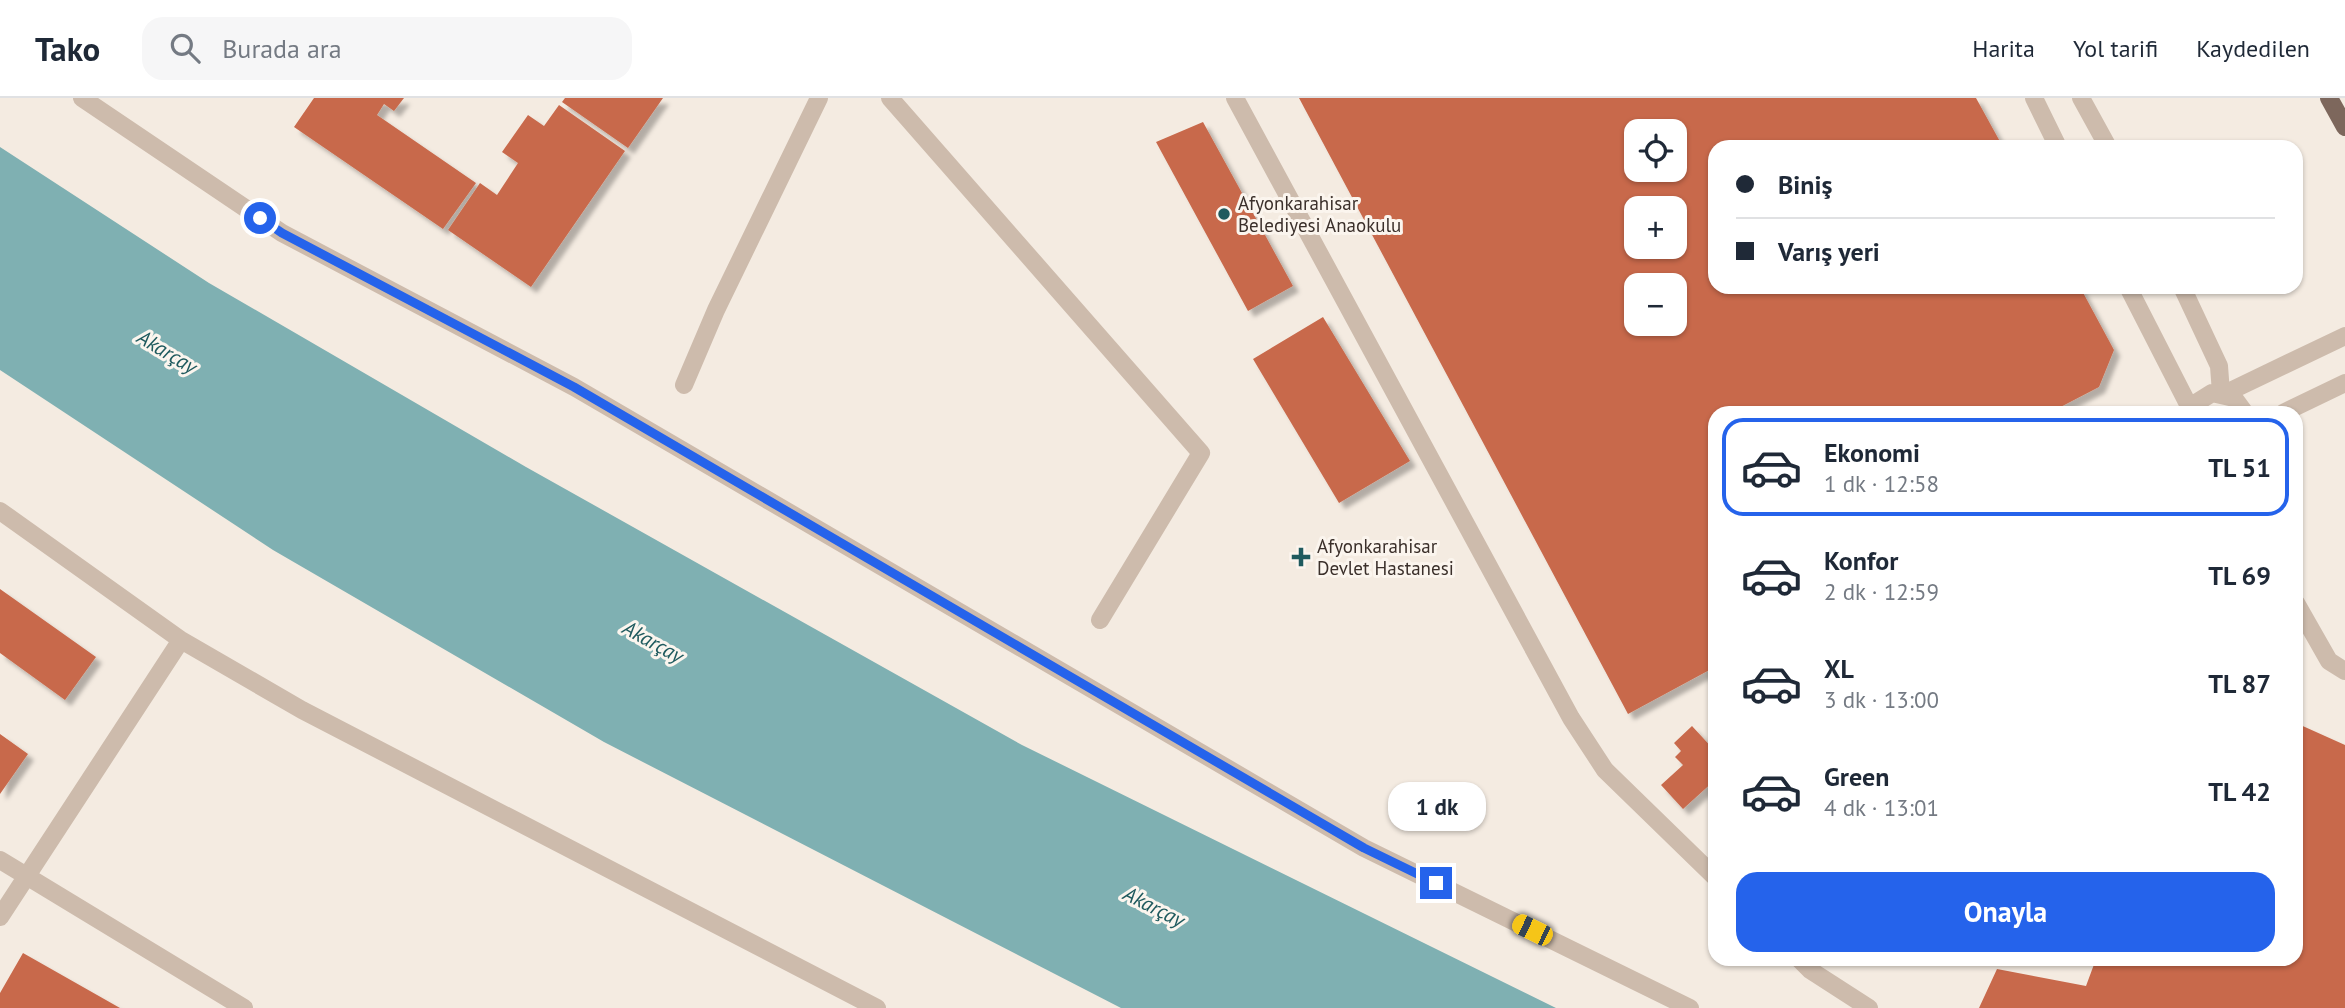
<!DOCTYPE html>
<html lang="tr">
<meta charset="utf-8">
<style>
:root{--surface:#fff;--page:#f6f6f7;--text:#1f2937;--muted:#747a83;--line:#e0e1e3;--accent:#2563eb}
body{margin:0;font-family:"PT Sans",sans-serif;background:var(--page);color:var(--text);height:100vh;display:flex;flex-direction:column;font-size:26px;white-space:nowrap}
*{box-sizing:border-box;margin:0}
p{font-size:23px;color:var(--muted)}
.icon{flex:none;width:38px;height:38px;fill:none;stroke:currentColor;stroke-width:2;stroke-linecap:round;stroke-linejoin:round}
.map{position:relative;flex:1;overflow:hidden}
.panel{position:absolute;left:1708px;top:308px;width:595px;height:560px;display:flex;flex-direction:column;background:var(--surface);border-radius:21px;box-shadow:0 2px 5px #0004}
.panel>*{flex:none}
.guide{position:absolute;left:1708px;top:42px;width:595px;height:154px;border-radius:21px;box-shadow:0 2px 5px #0004;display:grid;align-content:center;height:154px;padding:0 28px;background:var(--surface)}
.tools{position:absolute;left:1624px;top:21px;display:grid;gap:14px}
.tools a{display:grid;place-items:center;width:63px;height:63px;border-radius:14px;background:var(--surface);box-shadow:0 2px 5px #0004;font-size:35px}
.end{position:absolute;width:32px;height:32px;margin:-16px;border:9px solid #2563eb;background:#fff;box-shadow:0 0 0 4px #fff}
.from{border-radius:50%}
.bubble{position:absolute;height:49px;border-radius:21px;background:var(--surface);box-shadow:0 2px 5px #0004;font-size:23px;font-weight:700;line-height:49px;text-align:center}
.car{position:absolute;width:21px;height:42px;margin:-21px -10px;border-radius:9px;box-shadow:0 0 5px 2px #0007;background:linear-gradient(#f5c518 24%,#345 0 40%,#f5c518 0 76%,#345 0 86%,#f5c518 0)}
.guide b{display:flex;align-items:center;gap:24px;height:66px;font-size:26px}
.guide b+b{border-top:2px solid var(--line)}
.guide i{width:18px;height:18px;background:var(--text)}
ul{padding:12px 0 0;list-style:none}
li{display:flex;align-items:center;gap:21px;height:98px;margin:0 14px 10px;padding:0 14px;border:4px solid transparent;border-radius:21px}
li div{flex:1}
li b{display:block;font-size:26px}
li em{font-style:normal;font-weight:700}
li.on{border-color:var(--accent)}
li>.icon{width:63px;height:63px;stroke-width:1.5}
.cta{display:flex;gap:14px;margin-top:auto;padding:14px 28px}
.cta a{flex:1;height:80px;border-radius:21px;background:var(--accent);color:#fff;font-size:28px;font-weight:700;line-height:80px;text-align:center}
header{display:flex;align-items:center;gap:42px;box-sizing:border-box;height:98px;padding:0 35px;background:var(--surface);border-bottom:2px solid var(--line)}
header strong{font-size:33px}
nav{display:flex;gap:38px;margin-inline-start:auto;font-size:24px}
.search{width:490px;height:63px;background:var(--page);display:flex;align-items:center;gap:18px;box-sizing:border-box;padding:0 24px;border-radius:21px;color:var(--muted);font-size:26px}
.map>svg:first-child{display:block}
.water{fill:#7fb0b2}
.building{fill:#c8694b;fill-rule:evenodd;filter:url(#shadow)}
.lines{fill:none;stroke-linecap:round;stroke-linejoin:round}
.minor{stroke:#cdbbac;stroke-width:18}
.major{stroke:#7d675c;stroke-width:18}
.route{stroke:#2563eb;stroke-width:9}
.poi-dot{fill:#1f5a5e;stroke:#fbf5ee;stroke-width:2.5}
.labels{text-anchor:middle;stroke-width:6;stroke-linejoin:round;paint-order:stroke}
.poi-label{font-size:19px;fill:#3b302b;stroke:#fbf5ee;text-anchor:start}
.water-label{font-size:21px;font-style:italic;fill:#1f5a5e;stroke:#fbf5ee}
</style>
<header>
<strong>Tako</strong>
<div class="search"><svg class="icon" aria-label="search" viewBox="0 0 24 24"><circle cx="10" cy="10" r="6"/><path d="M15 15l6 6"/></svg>Burada ara</div>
<nav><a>Harita</a><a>Yol tarifi</a><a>Kaydedilen</a></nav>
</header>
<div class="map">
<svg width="2345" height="910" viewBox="0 0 2345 910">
<defs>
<filter id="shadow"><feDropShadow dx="6" dy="6" stdDeviation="2" flood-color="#0004"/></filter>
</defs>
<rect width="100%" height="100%" fill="#f4ebe1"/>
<path class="water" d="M 0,49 L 209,185 L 526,369 L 1022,647 L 1556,910 L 1121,910 L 604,644 L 273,452 L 0,272 Z"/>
<path class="building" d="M 314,0 L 404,0 L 394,13 L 384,6 L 377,17 L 476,85 L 443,131 L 294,29 Z
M 565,0 L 663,0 L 628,50 L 562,4 Z
M 1299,0 L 1976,0 L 2003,49 L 1715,49 L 1715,189 L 2080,189 L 2114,252 L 2099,289 L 2049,315 L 1715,315 L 1715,569 L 1628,616 ZM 1636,33 L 1675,33 L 1675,72 L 1636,72 ZM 1636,110 L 1675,110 L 1675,149 L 1636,149 ZM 1636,187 L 1675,187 L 1675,226 L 1636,226 Z
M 559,7 L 625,53 L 531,189 L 448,132 L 480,85 L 497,97 L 518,65 L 502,54 L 528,17 L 544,28 Z
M 1203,24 L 1293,188 L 1248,213 L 1156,44 Z
M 1323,219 L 1410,363 L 1339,405 L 1253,261 Z
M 0,491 L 96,559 L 65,602 L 0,555 Z
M 2296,625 L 2345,647 L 2345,910 L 1979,910 L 1997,871 L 2086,888 L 2096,861 L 2296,861 Z
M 1692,628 L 1715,653 L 1715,682 L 1683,711 L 1661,687 L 1683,667 L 1675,659 L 1681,653 L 1674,645 Z
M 0,636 L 28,656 L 0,696 Z
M 23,855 L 120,910 L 0,910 L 0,895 Z"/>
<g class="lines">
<path class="minor" d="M 82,0 L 282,135 L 574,289 L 1364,750 L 1690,910
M 890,0 L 1201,355 L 1100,522
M 1235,0 L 1571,620 L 1605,672 L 1715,779
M 2034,0 L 2058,49
M 2081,0 L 2108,49
M 2128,189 L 2192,314
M 2182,189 L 2219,268 L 2221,295
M 684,287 L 716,212 L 819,0
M 2224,296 L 2345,238
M 2191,315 L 2196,305 L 2212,295 L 2234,300 L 2245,315
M 2283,315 L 2345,285
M 0,413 L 181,542 L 302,612 L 877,910
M 2296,505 L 2329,563 L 2345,573
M 0,762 L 244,910
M 0,819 L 181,542
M 1799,861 L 1810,872 L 1869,910"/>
<path class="major" d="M 2329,0 L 2345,29"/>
</g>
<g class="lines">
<path class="route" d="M 260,120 L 282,135 L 574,289 L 1364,750 L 1436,785"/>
</g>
<g class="poi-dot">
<circle cx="1224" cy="116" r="7"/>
<path d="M1297.5 448.5h7v7h7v7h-7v7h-7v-7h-7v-7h7z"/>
</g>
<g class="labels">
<g class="poi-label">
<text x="1238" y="112">Afyonkarahisar<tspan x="1238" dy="22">Belediyesi Anaokulu</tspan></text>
<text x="1317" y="455">Afyonkarahisar<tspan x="1317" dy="22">Devlet Hastanesi</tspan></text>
</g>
<g class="water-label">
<text transform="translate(167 254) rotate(31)" y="7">Akarçay</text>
<text transform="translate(653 544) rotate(29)" y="7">Akarçay</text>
<text transform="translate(1154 809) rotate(27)" y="7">Akarçay</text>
</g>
</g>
</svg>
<div class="tools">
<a><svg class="icon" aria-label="locate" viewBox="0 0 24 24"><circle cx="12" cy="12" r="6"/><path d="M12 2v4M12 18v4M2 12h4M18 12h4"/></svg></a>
<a>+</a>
<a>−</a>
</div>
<i class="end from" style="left:260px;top:120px"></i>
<i class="end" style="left:1436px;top:785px"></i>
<div class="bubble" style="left:1388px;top:684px;width:98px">1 dk</div>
<i class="car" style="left:1532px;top:832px;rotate:296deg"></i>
<div class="guide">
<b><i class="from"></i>Biniş</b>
<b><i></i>Varış yeri</b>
</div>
<section class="panel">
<ul>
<li class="on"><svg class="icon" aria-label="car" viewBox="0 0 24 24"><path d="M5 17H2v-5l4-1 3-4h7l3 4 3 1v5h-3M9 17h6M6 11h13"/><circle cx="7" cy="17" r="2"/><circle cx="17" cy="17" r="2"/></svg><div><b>Ekonomi</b><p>1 dk · 12:58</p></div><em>TL 51</em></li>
<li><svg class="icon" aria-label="car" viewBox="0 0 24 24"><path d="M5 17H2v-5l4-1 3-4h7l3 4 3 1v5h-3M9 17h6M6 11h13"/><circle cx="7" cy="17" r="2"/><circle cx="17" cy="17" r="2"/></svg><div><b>Konfor</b><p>2 dk · 12:59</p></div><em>TL 69</em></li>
<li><svg class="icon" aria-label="car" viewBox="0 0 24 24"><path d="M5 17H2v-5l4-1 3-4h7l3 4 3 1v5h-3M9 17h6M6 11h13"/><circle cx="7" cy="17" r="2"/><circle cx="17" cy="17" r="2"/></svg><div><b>XL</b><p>3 dk · 13:00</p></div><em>TL 87</em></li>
<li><svg class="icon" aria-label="car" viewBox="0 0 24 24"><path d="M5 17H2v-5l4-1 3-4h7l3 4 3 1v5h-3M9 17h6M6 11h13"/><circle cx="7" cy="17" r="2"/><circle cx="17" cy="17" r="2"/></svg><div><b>Green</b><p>4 dk · 13:01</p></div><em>TL 42</em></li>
</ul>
<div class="cta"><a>Onayla</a></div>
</section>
</div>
